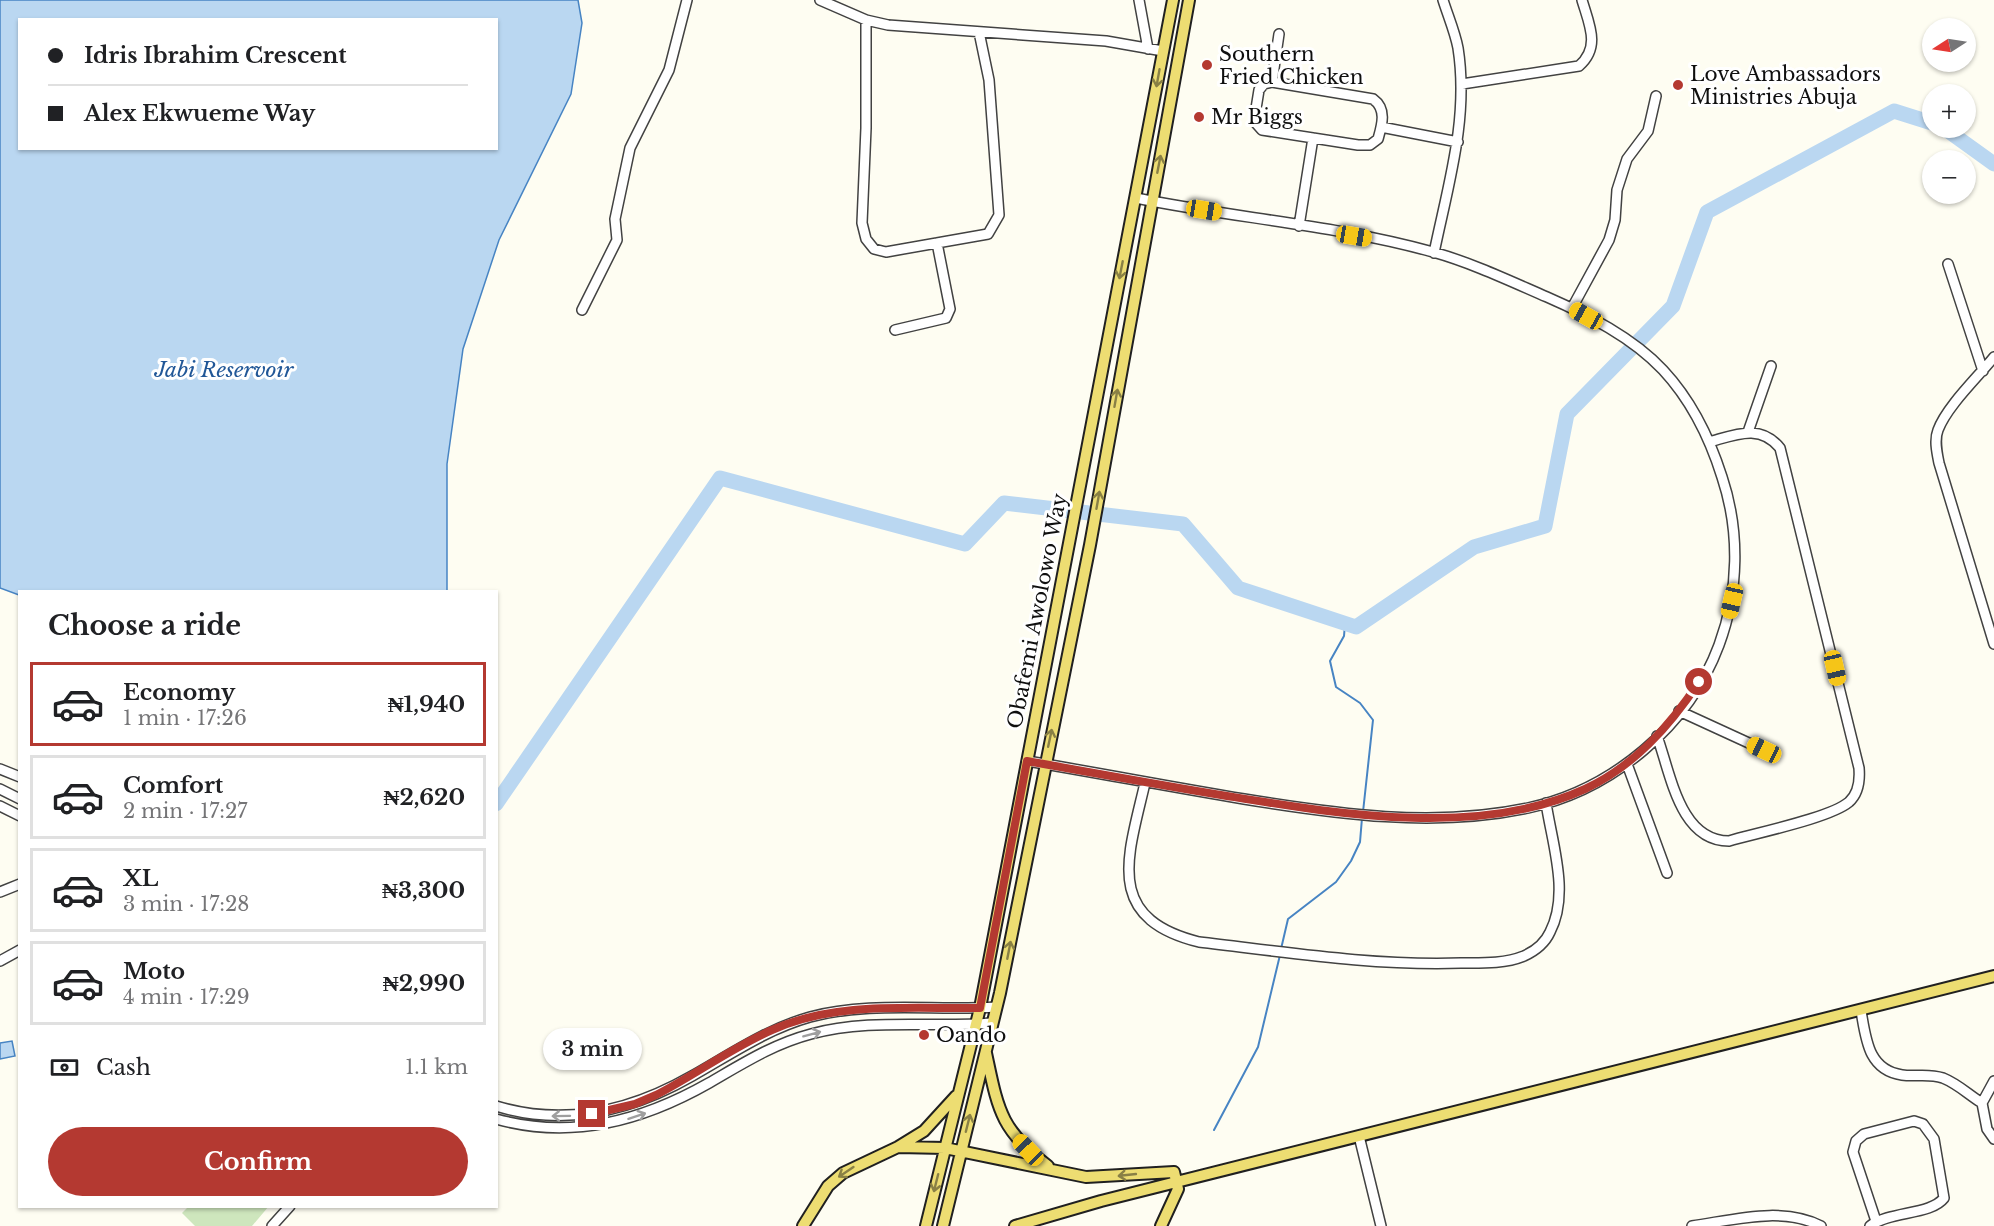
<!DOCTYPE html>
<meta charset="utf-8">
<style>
:root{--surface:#fff;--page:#f6f6f6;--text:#202124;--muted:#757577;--line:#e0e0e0;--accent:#b43931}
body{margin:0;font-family:"Libre Baskerville",serif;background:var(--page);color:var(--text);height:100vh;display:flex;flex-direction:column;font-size:22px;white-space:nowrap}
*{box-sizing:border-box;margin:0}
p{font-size:20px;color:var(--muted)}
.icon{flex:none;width:33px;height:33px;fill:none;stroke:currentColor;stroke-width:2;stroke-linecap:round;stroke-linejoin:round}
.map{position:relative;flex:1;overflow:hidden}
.details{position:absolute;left:18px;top:590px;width:480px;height:618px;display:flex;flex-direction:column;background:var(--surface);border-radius:0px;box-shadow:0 2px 4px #0004}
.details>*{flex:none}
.banner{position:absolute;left:18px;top:18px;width:480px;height:132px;border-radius:0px;box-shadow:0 2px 4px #0004;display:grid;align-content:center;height:132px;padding:0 30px;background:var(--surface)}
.needle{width:39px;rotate:258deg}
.controls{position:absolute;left:1922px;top:18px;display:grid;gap:12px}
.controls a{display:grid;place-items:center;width:54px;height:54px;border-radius:50%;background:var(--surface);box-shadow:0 2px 4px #0004;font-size:30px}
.end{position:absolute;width:27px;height:27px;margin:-14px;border:8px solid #b43931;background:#fff;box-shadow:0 0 0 3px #fff}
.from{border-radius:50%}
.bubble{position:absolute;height:42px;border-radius:21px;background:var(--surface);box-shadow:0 2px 4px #0004;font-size:20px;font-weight:700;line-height:42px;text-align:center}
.car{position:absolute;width:18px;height:36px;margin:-18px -9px;border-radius:8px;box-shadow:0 0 4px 2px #0007;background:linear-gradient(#f5c518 24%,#345 0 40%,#f5c518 0 76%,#345 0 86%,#f5c518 0)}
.banner b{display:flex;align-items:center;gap:21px;height:57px;font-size:22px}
.banner b+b{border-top:2px solid var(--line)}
.banner i{width:15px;height:15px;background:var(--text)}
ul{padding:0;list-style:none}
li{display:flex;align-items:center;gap:18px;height:84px;margin:0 12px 9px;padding:0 18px;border:3px solid var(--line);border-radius:0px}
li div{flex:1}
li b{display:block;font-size:22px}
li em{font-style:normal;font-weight:700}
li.active{border-color:var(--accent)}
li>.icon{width:54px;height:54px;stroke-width:1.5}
h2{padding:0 30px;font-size:27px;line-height:72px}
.pay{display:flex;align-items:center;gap:15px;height:66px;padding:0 30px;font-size:22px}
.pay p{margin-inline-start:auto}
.button{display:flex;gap:12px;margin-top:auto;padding:12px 30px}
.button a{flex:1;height:69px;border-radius:36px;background:var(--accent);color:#fff;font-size:24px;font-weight:700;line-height:69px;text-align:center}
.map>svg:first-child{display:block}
.green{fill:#cee6bd}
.water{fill:#bad7f1;stroke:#4784c3;stroke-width:1.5;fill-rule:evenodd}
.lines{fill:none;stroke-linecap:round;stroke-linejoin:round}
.stream{stroke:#4784c3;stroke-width:2}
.river{stroke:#bad7f1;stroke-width:15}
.minor-casing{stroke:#424242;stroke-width:12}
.major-casing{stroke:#202020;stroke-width:14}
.minor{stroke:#fff;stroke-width:9}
.major{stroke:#eddd72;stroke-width:10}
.oneway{stroke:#898045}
.oneway2{stroke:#9f9f9f}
.route{stroke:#b43931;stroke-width:8}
.poi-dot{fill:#b43931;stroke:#fff;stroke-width:2}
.labels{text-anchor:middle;stroke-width:6;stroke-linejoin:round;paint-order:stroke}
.poi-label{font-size:20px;fill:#0f0f0f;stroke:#fff;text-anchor:start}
.street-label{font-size:20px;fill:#0f0f0f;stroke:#fff}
.water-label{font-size:21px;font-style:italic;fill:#215797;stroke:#fff}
</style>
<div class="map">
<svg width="1994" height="1226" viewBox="0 0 1994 1226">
<rect width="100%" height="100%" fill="#fefdf2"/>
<path class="green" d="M 189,1206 L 269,1206 L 252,1226 L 195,1226 L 182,1213 Z"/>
<path class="water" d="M 0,0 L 578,0 L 582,23 L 571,94 L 499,240 L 463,349 L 447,464 L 447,591 L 20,591 L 19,595 L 0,588 ZM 20,20 L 496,20 L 496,148 L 20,148 Z
M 12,1041 L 15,1056 L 0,1059 L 0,1043 Z"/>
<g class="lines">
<path class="stream" d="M 1345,624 L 1344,636 L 1330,661 L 1336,687 L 1360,703 L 1373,720 L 1363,812
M 1281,949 L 1288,919 L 1336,882 L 1351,861 L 1360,842 L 1362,818
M 1214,1130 L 1258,1047 L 1280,955"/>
<path class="river" d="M 1944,128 L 1994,164
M 496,804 L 720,478 L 965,544 L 1004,503 L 1183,524 L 1238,588 L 1356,627 L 1474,547 L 1545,526 L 1567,414 L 1673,306 L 1707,212 L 1894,111 L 1932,123"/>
<g class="minor-casing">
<path id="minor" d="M 820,0 L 866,20 L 888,25 L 1106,41 L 1163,51
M 1139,0 L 1148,49
M 866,20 L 866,128 L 862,223 L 866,239 L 874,249 L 886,252 L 988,234 L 999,215 L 989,80 L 979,32
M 1272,82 L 1373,99 C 1387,109 1382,125 1378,139 L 1370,145 L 1358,145 L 1262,130 L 1254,121 L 1259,90 L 1264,84 Z
M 1272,82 L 1279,34
M 1462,84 L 1579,66 C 1601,47 1589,24 1582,0
M 1381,127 L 1458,142
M 1299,226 L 1313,138
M 1434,253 C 1448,185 1469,118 1458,48 C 1455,32 1448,16 1443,0
M 1948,264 L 1983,371
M 1572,308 L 1609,240 L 1615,220 L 1617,190 L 1627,159 L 1648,131 L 1656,96
M 582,310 L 617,240 L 615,219 L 630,148 L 669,70 L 687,0
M 895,330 L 946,318 L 950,309 L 937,243
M 1994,357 C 1978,377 1947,406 1938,430 C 1934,440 1937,453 1939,463 L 1994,644
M 1748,432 L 1771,366
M 1679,711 L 1764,750
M 1657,736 C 1671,775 1680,841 1729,841 C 1756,833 1830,818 1849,802 C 1859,793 1860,780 1859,768 L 1780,448 C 1760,423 1735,435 1709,442
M 1027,761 C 1099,773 1171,787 1244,799 C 1336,814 1435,828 1528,808 C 1612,790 1689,726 1719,645 C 1739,591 1740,531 1722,477 C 1710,439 1691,400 1663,370 C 1632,337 1588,315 1547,297 C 1510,281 1472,263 1433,252 C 1336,225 1234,218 1136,198
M 1627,764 L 1667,873
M 0,769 L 20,777
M 1145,783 C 1128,857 1103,918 1199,942 C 1286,952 1373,966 1461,963 C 1482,963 1504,964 1524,956 C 1535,951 1545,943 1550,932 C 1570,894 1552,843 1546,803
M 0,789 L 20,799
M 0,806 L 20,816
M 0,892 L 20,884
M 0,961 L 20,950
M 1861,1011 C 1866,1039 1868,1070 1902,1075 C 1916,1077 1928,1073 1943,1078 C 1958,1084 1969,1095 1982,1103 L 1987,1129 L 1994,1139
M 1982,1103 L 1994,1081
M 496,1106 C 565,1127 631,1111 692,1076 C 731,1054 767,1029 810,1017 C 869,1001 935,1011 996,1007
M 496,1119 C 572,1140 642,1121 709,1083 C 742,1064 773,1044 811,1034 C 870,1018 932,1028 992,1023
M 1359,1136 L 1381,1226
M 272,1226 L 290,1206
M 1692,1226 C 1734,1220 1782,1206 1821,1226
M 1870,1226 C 1890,1211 1931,1215 1944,1198 L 1934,1139 L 1923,1124 L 1914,1121 L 1864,1134 L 1856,1141 L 1853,1152 L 1876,1221"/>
</g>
<g class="major-casing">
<path id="major" d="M 986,1053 C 998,1109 1000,1130 1048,1166
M 898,1147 L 945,1148 L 1086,1177 L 1174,1172 L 1178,1189 L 1161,1226
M 803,1226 L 828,1186 L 843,1173 L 898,1147 L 924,1131 L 956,1096
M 926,1226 L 980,1008 L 1173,0
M 943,1226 L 1000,993 L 1090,545 L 1189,0
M 1015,1226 L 1101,1201 L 1994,976"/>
</g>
<use href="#minor" class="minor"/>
<use href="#major" class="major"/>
</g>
<defs><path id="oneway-shaft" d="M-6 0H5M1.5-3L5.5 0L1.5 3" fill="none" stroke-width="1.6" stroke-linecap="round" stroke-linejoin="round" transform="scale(1.5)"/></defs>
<g class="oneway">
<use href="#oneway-shaft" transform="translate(1158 78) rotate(100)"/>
<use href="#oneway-shaft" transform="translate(1159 164) rotate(-79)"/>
<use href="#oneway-shaft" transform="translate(1121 270) rotate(101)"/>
<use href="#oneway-shaft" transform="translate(1116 398) rotate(-80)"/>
<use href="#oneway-shaft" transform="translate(1098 500) rotate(-80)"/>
<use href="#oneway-shaft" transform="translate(1050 738) rotate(-78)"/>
<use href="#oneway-shaft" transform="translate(1009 950) rotate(-79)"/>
<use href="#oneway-shaft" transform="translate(968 1123) rotate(-76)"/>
<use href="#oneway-shaft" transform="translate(846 1172) rotate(146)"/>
<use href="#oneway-shaft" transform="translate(1127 1175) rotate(174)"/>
<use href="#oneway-shaft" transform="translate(936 1183) rotate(104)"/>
</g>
<g class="oneway2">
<use href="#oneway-shaft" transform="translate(812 1034) rotate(-15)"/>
<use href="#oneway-shaft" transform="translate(561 1116) rotate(179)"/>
<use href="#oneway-shaft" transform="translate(637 1116) rotate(-18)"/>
</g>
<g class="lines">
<path class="route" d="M 592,1114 L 635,1104 L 656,1095 C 695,1075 731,1048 772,1030 C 836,1001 911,1009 980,1008 L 1027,761 C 1094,773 1160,785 1227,796 C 1339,814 1479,838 1585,789 C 1634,766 1669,727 1699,682"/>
</g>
<g class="poi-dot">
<circle cx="1207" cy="65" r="6"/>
<circle cx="1678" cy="85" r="6"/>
<circle cx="1199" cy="117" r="6"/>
<circle cx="924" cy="1035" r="6"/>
</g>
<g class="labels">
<g class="poi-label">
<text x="1219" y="61">Southern<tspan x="1219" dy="23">Fried Chicken</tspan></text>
<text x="1690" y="81">Love Ambassadors<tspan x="1690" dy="23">Ministries Abuja</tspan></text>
<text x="1211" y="124">Mr Biggs</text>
<text x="936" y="1042">Oando</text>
</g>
<g class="street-label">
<text transform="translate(1037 611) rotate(-79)" y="7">Obafemi Awolowo Way</text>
</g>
<g class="water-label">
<text x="224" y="377">Jabi Reservoir</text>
</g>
</g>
</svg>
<div class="controls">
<a><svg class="needle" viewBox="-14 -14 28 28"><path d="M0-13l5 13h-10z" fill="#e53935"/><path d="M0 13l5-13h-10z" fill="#757577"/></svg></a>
<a>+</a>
<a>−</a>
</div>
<i class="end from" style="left:1699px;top:682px"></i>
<i class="end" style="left:592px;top:1114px"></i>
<div class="bubble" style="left:543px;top:1028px;width:99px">3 min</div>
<i class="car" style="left:1204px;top:210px;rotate:99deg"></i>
<i class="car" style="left:1354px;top:236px;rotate:100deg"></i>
<i class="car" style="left:1586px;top:316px;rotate:299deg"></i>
<i class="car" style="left:1732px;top:601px;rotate:193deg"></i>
<i class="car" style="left:1835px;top:668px;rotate:167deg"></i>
<i class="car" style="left:1764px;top:750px;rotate:295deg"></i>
<i class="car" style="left:1028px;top:1150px;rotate:316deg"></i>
<div class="banner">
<b><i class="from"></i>Idris Ibrahim Crescent</b>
<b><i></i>Alex Ekwueme Way</b>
</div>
<section class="details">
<h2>Choose a ride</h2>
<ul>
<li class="active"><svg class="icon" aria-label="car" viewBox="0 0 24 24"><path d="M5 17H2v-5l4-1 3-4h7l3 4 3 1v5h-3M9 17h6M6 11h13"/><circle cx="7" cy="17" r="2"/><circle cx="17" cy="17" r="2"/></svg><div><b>Economy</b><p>1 min · 17:26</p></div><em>₦1,940</em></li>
<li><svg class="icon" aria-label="car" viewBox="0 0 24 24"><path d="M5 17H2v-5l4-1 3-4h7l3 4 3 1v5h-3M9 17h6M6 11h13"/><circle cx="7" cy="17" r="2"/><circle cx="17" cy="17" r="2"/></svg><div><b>Comfort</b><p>2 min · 17:27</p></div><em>₦2,620</em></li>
<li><svg class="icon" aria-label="car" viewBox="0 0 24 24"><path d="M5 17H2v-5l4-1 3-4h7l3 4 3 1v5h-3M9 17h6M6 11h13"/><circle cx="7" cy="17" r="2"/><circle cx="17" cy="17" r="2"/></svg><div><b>XL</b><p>3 min · 17:28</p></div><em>₦3,300</em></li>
<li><svg class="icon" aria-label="car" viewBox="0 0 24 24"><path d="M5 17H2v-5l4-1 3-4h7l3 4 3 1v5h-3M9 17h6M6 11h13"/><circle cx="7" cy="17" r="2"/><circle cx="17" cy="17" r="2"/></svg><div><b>Moto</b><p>4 min · 17:29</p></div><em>₦2,990</em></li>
</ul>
<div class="pay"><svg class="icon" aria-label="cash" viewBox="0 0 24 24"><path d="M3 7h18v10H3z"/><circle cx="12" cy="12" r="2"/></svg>Cash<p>1.1 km</p></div>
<div class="button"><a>Confirm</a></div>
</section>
</div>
